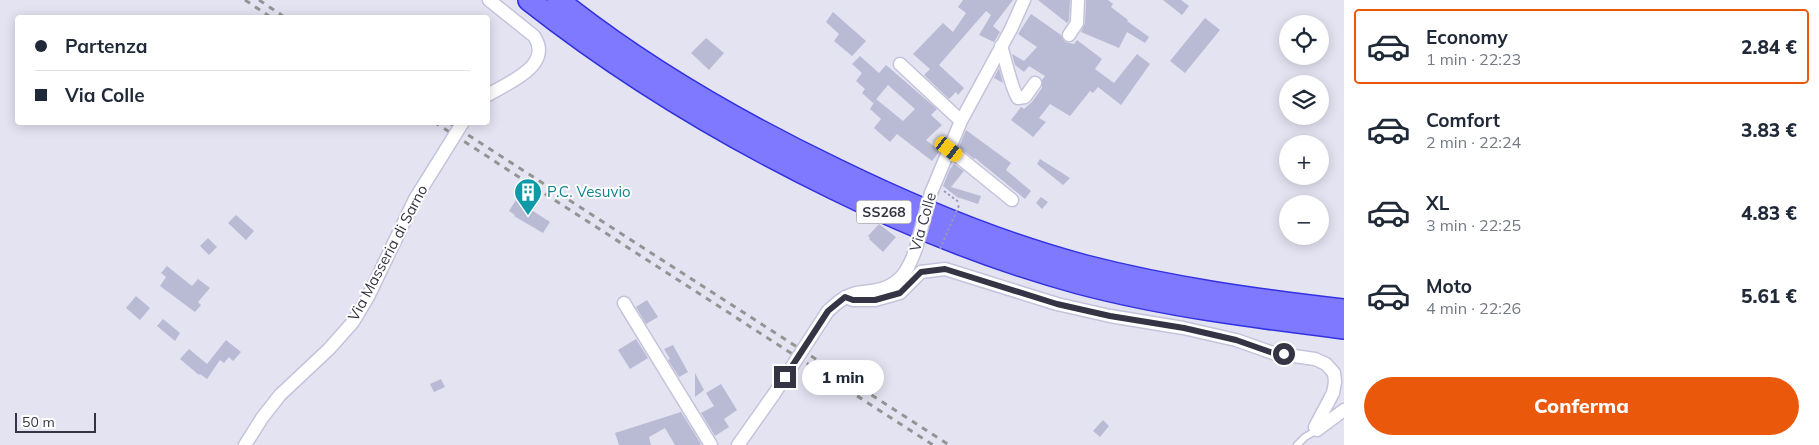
<!DOCTYPE html>
<html lang="it">
<meta charset="utf-8">
<style>
:root{--surface:#fff;--page:#f6f6f7;--text:#1f2937;--muted:#747a83;--line:#e0e1e3;--accent:#ea580c}
body{margin:0;font-family:Mulish,sans-serif;background:var(--page);color:var(--text);height:100vh;display:flex;flex-direction:column;font-size:19px;white-space:nowrap}
*{box-sizing:border-box;margin:0}
p{font-size:16px;color:var(--muted)}
.icon{flex:none;width:28px;height:28px;fill:none;stroke:currentColor;stroke-width:2;stroke-linecap:round;stroke-linejoin:round}
.map{position:relative;flex:1;overflow:hidden}
.side{display:flex;flex-direction:column;background:var(--surface);width:475px}
.side>*{flex:none}
.guide{position:absolute;left:15px;top:15px;width:475px;height:110px;border-radius:5px;box-shadow:0 2px 12px #0003;display:grid;align-content:center;height:110px;padding:0 20px;background:var(--surface)}
.controls{position:absolute;left:1279px;top:15px;display:grid;gap:10px}
.controls a{display:grid;place-items:center;width:50px;height:50px;border-radius:50%;background:var(--surface);box-shadow:0 2px 12px #0003;font-size:25px}
.scale{position:absolute;left:15px;bottom:12px;width:81px;box-sizing:border-box;padding-left:5px;border:2px solid #343444;border-top:0;font-size:14px;line-height:18px;white-space:nowrap;color:#343444;-webkit-text-stroke:4px #fff;paint-order:stroke}
.end{position:absolute;width:22px;height:22px;margin:-11px;border:6px solid #343444;background:#fff;box-shadow:0 0 0 2px #fff}
.from{border-radius:50%}
.bubble{position:absolute;height:35px;border-radius:18px;background:var(--surface);box-shadow:0 2px 12px #0003;font-size:16px;font-weight:800;line-height:35px;text-align:center}
.car{position:absolute;width:15px;height:30px;margin:-15px -8px;border-radius:6px;box-shadow:0 0 4px 1px #0007;background:linear-gradient(#f5c518 24%,#345 0 40%,#f5c518 0 76%,#345 0 86%,#f5c518 0)}
.guide b{display:flex;align-items:center;gap:18px;height:48px;font-size:19px}
.guide b+b{border-top:1px solid var(--line)}
.guide i{width:12px;height:12px;background:var(--text)}
ul{padding:9px 0 0;list-style:none}
li{display:flex;align-items:center;gap:15px;height:75px;margin:0 10px 8px;padding:0 10px;border:2px solid transparent;border-radius:5px}
li div{flex:1}
li b{display:block;font-size:19px}
li em{font-style:normal;font-weight:800}
li.active{border-color:var(--accent)}
li>.icon{width:45px;height:45px;stroke-width:1.5}
.primary-button{display:flex;gap:10px;margin-top:auto;padding:10px 20px}
.primary-button a{flex:1;height:58px;border-radius:30px;background:var(--accent);color:#fff;font-size:20px;font-weight:800;line-height:58px;text-align:center}
main{display:flex;flex:1;min-height:0}
.map>svg:first-child{display:block}
.building{fill:#b9bad4}
.lines{fill:none;stroke-linecap:round;stroke-linejoin:round}
.service-casing{stroke:#c4c3dc;stroke-width:9}
.minor-casing{stroke:#c4c3dc;stroke-width:15}
.trunk-casing{stroke:#3031e0;stroke-width:24}
.path{stroke:#9797c0;stroke-width:2;stroke-dasharray:2.5 2.5;stroke-linecap:butt}
.service{stroke:#fff;stroke-width:6}
.minor{stroke:#fff;stroke-width:12}
.trunk{stroke:#7f79ff;stroke-width:21}
.rail{stroke:#949494;stroke-width:3;stroke-dasharray:6 6;stroke-linecap:butt}
.minor-bridge-casing{stroke:#c4c3dc;stroke-width:15;stroke-linecap:butt}
.path-bridge{stroke:#9797c0;stroke-width:2;stroke-dasharray:2.5 2.5;stroke-linecap:butt}
.minor-bridge{stroke:#fff;stroke-width:12}
.route{stroke:#343444;stroke-width:6}
.labels{text-anchor:middle;stroke-width:4;stroke-linejoin:round;paint-order:stroke}
.shield{fill:#fff;stroke:#71717c;stroke-width:1}
.shield-label{font-size:14px;font-weight:bold;fill:#343444}
.culture-label{font-size:15px;fill:#0d838f;stroke:#fff;text-anchor:start}
.street-label{font-size:15px;fill:#343444;stroke:#fff}
</style>
<main>
<div class="map">
<svg width="1344" height="445" viewBox="0 0 1344 445">
<rect width="100%" height="100%" fill="#e4e3f2"/>
<path class="building" d="M 963,0 L 1013,0 L 993,26 L 1000,32 L 994,42 L 979,35 L 991,15 L 986,11 L 939,65 L 964,88 L 958,95 L 956,92 L 949,99 L 924,75 L 930,69 L 913,54 L 943,23 L 953,32 L 966,13 L 958,7 Z
M 1038,0 L 1070,0 L 1069,20 L 1067,23 Z
M 1086,0 L 1108,0 L 1113,4 L 1111,7 L 1128,20 L 1127,21 L 1149,37 L 1145,43 L 1127,32 L 1119,48 L 1081,32 L 1085,23 Z
M 1163,0 L 1181,0 L 1189,6 L 1182,15 Z
M 833,12 L 866,41 L 852,56 L 834,41 L 839,34 L 826,22 Z
M 1031,14 L 1061,35 L 1065,42 L 1074,44 L 1077,40 L 1102,59 L 1095,69 L 1114,83 L 1137,54 L 1150,64 L 1121,105 L 1098,87 L 1093,93 L 1090,91 L 1070,116 L 1050,104 L 1039,118 L 1046,122 L 1033,137 L 1011,120 L 1021,107 L 1024,109 L 1032,102 L 1042,88 L 1042,80 L 1045,76 L 1029,66 L 1024,72 L 1015,65 L 1012,54 L 1024,61 L 1037,47 L 1018,34 Z
M 1205,18 L 1220,30 L 1185,73 L 1170,61 Z
M 706,38 L 724,53 L 709,70 L 691,53 Z
M 860,56 L 879,73 L 886,65 L 937,109 L 931,115 L 942,125 L 926,140 L 940,151 L 932,161 L 897,134 L 890,142 L 874,128 L 881,119 L 870,109 L 876,99 L 903,121 L 915,109 L 888,85 L 873,103 L 862,93 L 865,89 L 856,81 L 862,73 L 852,64 Z
M 999,68 L 1001,76 L 1003,83 L 994,78 Z
M 966,130 L 1011,163 L 1006,170 L 1031,191 L 1025,199 L 975,158 L 974,159 L 959,147 Z
M 1040,159 L 1059,171 L 1070,178 L 1063,185 L 1037,164 Z
M 954,164 L 964,171 L 951,187 L 981,196 L 978,204 L 957,197 L 943,186 L 950,169 Z
M 1041,197 L 1048,202 L 1042,209 L 1036,203 Z
M 516,200 L 550,222 L 543,233 L 514,216 L 515,215 L 509,211 Z
M 236,215 L 254,231 L 246,240 L 228,223 Z
M 879,224 L 896,237 L 883,252 L 869,239 L 870,238 L 868,236 Z
M 208,238 L 217,247 L 209,255 L 200,246 Z
M 167,266 L 192,286 L 198,279 L 210,288 L 198,302 L 201,305 L 195,312 L 160,286 L 166,277 L 161,273 Z
M 136,296 L 150,308 L 140,320 L 126,308 Z
M 647,300 L 658,317 L 646,324 L 636,307 Z
M 163,319 L 180,333 L 175,341 L 157,326 Z
M 636,339 L 648,358 L 630,369 L 618,350 Z
M 226,340 L 241,352 L 233,361 L 229,357 L 224,363 L 220,360 L 207,379 L 200,374 L 199,375 L 180,359 L 189,349 L 207,364 Z
M 673,345 L 688,372 L 679,377 L 668,360 L 670,359 L 664,349 Z
M 695,373 L 704,390 L 695,397 Z
M 441,379 L 445,387 L 434,392 L 430,384 Z
M 721,384 L 737,410 L 724,419 L 729,427 L 715,436 L 701,413 L 714,406 L 706,393 Z
M 681,412 L 701,444 L 699,445 L 675,445 L 665,428 L 649,437 L 651,445 L 619,445 L 615,433 Z
M 1103,420 L 1109,426 L 1100,437 L 1093,431 Z"/>
<g class="lines">
<g class="service-casing">
<path id="service" d="M 1297,445 L 1305,437 L 1317,430"/>
</g>
<g class="minor-casing">
<path id="minor" d="M 1069,35 L 1077,23 L 1078,0
M 1001,46 C 1005,58 1012,91 1018,98 L 1025,97 L 1035,83
M 900,64 L 961,121
M 488,95 C 507,83 554,66 534,36 L 489,0
M 949,149 L 1012,200
M 931,193 L 961,121 L 1011,29 L 1024,0
M 845,297 L 853,300 L 875,300 L 900,293 L 921,272 L 945,269 L 1057,304 L 1110,316 L 1183,328 L 1236,340 L 1273,353 L 1315,359 L 1326,364 L 1334,373 L 1335,382 L 1333,393 L 1315,427 L 1317,430 L 1344,410
M 624,303 L 711,445
M 828,311 C 836,304 843,297 853,294 C 859,292 866,292 872,291 C 899,287 908,272 916,248
M 245,445 L 262,418 L 280,395 L 329,349 L 353,322 L 368,297 L 415,199 L 440,159
M 738,445 L 774,394"/>
</g>
<g class="trunk-casing">
<path id="trunk" d="M 529,0 C 623,74 726,136 833,188 C 912,227 994,260 1079,283 C 1166,306 1255,317 1344,328
M 558,0 C 643,68 739,123 837,170 C 917,209 999,243 1085,266 C 1170,288 1257,300 1344,310"/>
</g>
<path class="path" d="M 944,191 L 960,203"/>
<use href="#service" class="service"/>
<use href="#minor" class="minor"/>
<use href="#trunk" class="trunk"/>
<path class="rail" d="M 245,0 L 272,18
M 259,0 L 286,18
M 434,122 L 933,445
M 448,122 L 949,445"/>
<g class="minor-bridge-casing">
<path id="minor-bridge" d="M 440,159 L 463,122
M 916,248 L 931,193
M 774,394 L 828,311"/>
</g>
<path class="path-bridge" d="M 940,249 L 960,203"/>
<use href="#minor-bridge" class="minor-bridge"/>
</g>
<g class="lines">
<path class="route" d="M 785,377 L 828,311 L 845,297 L 853,300 L 875,300 L 900,293 L 921,272 L 945,269 L 1057,304 L 1110,316 L 1184,328 L 1236,340 L 1273,353 L 1284,354"/>
</g>
<defs>
<g id="building-pin" transform="scale(1.4375)"><path d="M0 17L-7.5 6A9.5 9.5 0 1 1 7.5 6Z" fill="#0f9aa8" stroke="#fff"/><path d="M-4-6H4V6H1V3H-1V6H-4ZM-2.5-4.3h1.7v1.8h-1.7ZM.8-4.3h1.7v1.8H.8ZM-2.5-1h1.7V.8h-1.7ZM.8-1h1.7V.8H.8Z" fill="#fff"/></g>
</defs>
<g fill-rule="evenodd">
<use href="#building-pin" x="528" y="192"/>
</g>
<g class="labels">
<rect class="shield" x="856.5" y="200.5" width="55" height="23" rx="4"/>
<g class="shield-label">
<text x="884" y="217">SS268</text>
</g>
<g class="culture-label">
<text x="547" y="197">P.C. Vesuvio</text>
</g>
<g class="street-label">
<text transform="translate(923 222) rotate(-74)" y="5">Via Colle</text>
<text transform="translate(388 253) rotate(-62)" y="5">Via Masseria di Sarno</text>
</g>
</g>
</svg>
<div class="controls">
<a><svg class="icon" aria-label="locate" viewBox="0 0 24 24"><circle cx="12" cy="12" r="6"/><path d="M12 2v4M12 18v4M2 12h4M18 12h4"/></svg></a>
<a><svg class="icon" aria-label="layers" viewBox="0 0 24 24"><path d="M12 4l9 5-9 5-9-5zM3 14l9 5 9-5"/></svg></a>
<a>+</a>
<a>−</a>
</div>
<div class="scale">50 m</div>
<i class="end from" style="left:1284px;top:354px"></i>
<i class="end" style="left:785px;top:377px"></i>
<div class="bubble" style="left:802px;top:360px;width:82px">1 min</div>
<i class="car" style="left:949px;top:149px;rotate:128deg"></i>
<div class="guide">
<b><i class="from"></i>Partenza</b>
<b><i></i>Via Colle</b>
</div>
</div>
<section class="side">
<ul>
<li class="active"><svg class="icon" aria-label="car" viewBox="0 0 24 24"><path d="M5 17H2v-5l4-1 3-4h7l3 4 3 1v5h-3M9 17h6M6 11h13"/><circle cx="7" cy="17" r="2"/><circle cx="17" cy="17" r="2"/></svg><div><b>Economy</b><p>1 min · 22:23</p></div><em>2.84 €</em></li>
<li><svg class="icon" aria-label="car" viewBox="0 0 24 24"><path d="M5 17H2v-5l4-1 3-4h7l3 4 3 1v5h-3M9 17h6M6 11h13"/><circle cx="7" cy="17" r="2"/><circle cx="17" cy="17" r="2"/></svg><div><b>Comfort</b><p>2 min · 22:24</p></div><em>3.83 €</em></li>
<li><svg class="icon" aria-label="car" viewBox="0 0 24 24"><path d="M5 17H2v-5l4-1 3-4h7l3 4 3 1v5h-3M9 17h6M6 11h13"/><circle cx="7" cy="17" r="2"/><circle cx="17" cy="17" r="2"/></svg><div><b>XL</b><p>3 min · 22:25</p></div><em>4.83 €</em></li>
<li><svg class="icon" aria-label="car" viewBox="0 0 24 24"><path d="M5 17H2v-5l4-1 3-4h7l3 4 3 1v5h-3M9 17h6M6 11h13"/><circle cx="7" cy="17" r="2"/><circle cx="17" cy="17" r="2"/></svg><div><b>Moto</b><p>4 min · 22:26</p></div><em>5.61 €</em></li>
</ul>
<div class="primary-button"><a>Conferma</a></div>
</section>
</main>
